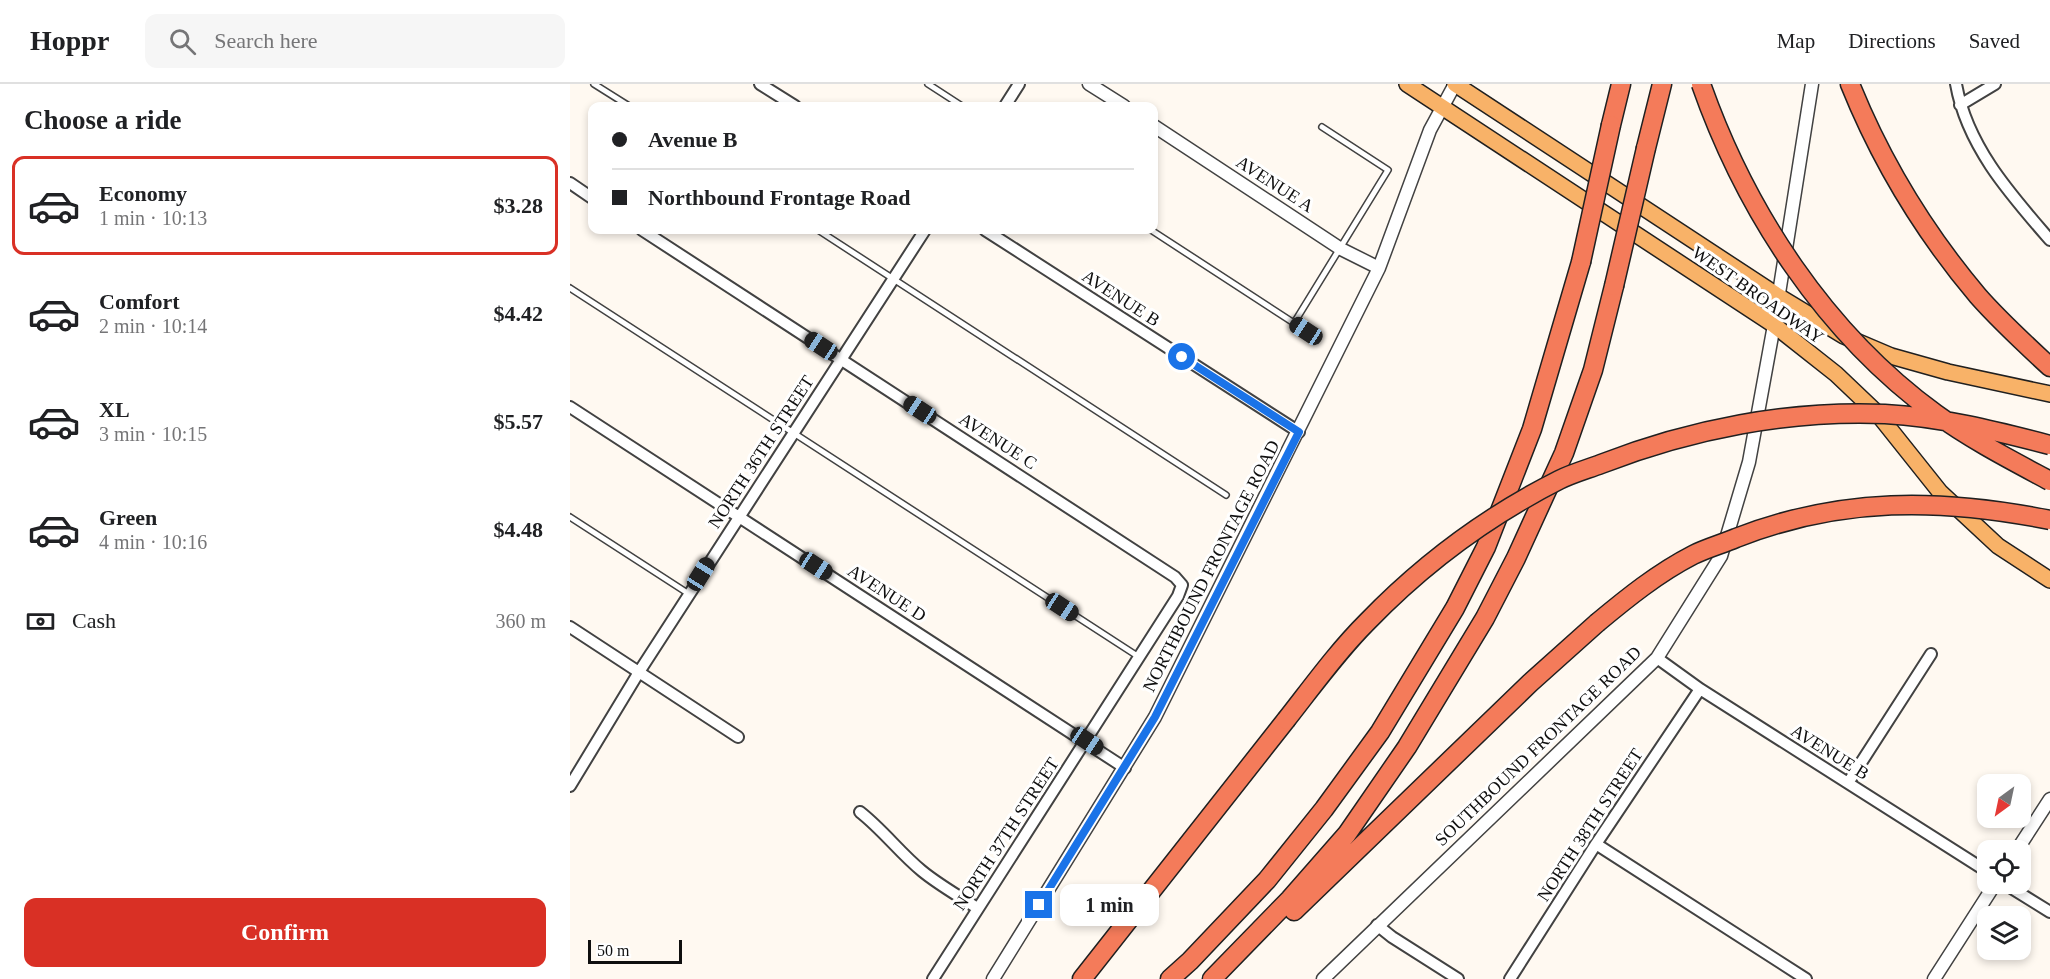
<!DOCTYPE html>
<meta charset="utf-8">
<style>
:root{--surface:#fff;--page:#f6f6f6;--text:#202124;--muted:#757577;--line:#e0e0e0;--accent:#d93025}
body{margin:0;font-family:"Times New Roman",serif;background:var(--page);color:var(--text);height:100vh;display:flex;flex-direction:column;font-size:22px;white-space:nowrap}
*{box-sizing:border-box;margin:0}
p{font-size:20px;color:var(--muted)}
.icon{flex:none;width:33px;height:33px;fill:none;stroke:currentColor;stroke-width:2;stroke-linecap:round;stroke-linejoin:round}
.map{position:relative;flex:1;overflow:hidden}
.drawer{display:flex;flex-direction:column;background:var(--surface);width:570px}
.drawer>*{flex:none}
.banner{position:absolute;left:18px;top:18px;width:570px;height:132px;border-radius:12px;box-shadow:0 3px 9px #0003;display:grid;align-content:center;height:132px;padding:0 24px;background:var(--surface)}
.needle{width:39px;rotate:213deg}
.controls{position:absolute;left:1407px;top:690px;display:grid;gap:12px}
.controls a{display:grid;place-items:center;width:54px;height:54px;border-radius:12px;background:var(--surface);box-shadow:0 3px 9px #0003;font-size:30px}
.scale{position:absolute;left:18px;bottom:15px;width:94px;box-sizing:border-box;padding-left:6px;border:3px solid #0f0f0f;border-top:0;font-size:16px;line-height:21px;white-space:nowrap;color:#0f0f0f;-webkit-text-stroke:4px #fff;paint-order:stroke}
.end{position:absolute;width:27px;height:27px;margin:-14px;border:8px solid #1a73e8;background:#fff;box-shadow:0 0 0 3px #fff}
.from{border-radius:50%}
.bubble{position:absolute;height:42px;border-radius:12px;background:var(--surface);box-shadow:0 3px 9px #0003;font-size:20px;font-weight:600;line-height:42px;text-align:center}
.car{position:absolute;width:18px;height:36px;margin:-18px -9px;border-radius:8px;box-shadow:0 0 4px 2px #0007;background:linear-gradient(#222 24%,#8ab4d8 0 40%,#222 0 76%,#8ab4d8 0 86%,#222 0)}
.banner b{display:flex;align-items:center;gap:21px;height:57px;font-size:22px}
.banner b+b{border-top:2px solid var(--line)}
.banner i{width:15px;height:15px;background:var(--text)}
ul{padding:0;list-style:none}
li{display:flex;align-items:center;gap:18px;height:99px;margin:0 12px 9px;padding:0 12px;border:3px solid transparent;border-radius:12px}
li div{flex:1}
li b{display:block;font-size:22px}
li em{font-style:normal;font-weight:600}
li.on{border-color:var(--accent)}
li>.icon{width:54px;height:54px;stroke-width:1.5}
h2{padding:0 24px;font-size:27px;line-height:72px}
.pay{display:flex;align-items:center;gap:15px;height:66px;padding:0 24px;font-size:22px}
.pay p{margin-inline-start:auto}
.primary-button{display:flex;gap:12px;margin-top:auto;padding:12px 24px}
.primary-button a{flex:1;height:69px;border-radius:12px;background:var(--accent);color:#fff;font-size:24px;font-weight:600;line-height:69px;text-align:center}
header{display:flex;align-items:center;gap:36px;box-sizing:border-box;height:84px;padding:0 30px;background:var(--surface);border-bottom:2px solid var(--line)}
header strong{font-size:28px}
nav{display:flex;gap:33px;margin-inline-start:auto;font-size:21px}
.search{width:420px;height:54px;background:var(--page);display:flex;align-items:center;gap:15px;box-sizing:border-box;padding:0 21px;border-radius:12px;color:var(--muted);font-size:22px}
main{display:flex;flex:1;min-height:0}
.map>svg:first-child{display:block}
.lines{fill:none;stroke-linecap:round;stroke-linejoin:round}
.service-casing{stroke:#424242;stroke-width:8}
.minor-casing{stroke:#424242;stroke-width:14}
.tertiary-casing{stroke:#424242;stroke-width:15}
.primary-casing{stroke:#202020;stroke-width:18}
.motorway-casing{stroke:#202020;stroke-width:21}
.service{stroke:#fff;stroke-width:5}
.minor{stroke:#fff;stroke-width:10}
.tertiary{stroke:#fff;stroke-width:12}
.primary{stroke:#f8b268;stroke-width:15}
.motorway{stroke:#f47b5a;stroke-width:18}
.motorway-bridge-casing{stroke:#202020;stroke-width:21;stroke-linecap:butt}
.motorway-bridge{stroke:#f47b5a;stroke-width:18}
.route{stroke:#1a73e8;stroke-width:8}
.labels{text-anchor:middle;stroke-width:6;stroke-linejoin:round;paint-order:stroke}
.street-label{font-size:18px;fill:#0f0f0f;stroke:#fff}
</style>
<header>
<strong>Hoppr</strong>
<div class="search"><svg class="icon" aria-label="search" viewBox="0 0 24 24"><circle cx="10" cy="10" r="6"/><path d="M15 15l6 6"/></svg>Search here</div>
<nav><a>Map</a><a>Directions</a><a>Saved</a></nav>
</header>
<main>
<section class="drawer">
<h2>Choose a ride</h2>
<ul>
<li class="on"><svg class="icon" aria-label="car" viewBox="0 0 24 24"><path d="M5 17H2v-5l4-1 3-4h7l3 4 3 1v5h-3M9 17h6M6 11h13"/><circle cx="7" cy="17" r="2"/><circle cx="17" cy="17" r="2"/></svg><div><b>Economy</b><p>1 min · 10:13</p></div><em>$3.28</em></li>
<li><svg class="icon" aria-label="car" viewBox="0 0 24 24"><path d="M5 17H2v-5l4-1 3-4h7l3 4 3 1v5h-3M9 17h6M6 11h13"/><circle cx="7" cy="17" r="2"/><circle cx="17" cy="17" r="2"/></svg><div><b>Comfort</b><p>2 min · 10:14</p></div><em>$4.42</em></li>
<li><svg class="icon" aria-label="car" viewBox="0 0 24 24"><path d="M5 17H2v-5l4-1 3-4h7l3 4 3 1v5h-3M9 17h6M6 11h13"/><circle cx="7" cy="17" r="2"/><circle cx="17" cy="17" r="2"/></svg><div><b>XL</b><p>3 min · 10:15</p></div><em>$5.57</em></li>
<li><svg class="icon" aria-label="car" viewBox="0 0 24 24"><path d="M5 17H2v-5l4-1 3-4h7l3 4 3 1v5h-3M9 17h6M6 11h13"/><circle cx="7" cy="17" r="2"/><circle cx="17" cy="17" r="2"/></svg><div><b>Green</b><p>4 min · 10:16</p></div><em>$4.48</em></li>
</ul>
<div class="pay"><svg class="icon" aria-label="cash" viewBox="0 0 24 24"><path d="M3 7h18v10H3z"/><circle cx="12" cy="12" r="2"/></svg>Cash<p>360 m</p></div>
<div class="primary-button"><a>Confirm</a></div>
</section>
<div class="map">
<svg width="1480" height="895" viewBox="0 0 1480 895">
<rect width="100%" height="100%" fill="#fff9f1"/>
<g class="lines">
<g class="service-casing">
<path id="service" d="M 24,0 L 59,22
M 358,0 L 392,22
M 248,146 L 656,411
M 581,146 L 747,254
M 0,204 L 569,573
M 724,239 L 818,86 L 752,43
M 0,433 L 119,510"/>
</g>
<g class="minor-casing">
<path id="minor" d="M 190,0 L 225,22
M 1386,0 C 1397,62 1440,110 1480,156
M 1390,21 L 1425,0
M 435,22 L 449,0
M 0,99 L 22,114
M 72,146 L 605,493 L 612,501 L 608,512 L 363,895
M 415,146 L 729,348
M 0,323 L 555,684
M 0,543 L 168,653
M 1087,574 L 1130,605 L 1418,788
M 1278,699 L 1361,570
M 0,702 L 69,588 L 355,146
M 290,728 C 313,746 330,769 352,787 C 369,801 389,812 407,824
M 1026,760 L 1236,895
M 1435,800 L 1480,828
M 807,841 L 822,853 L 888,895
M 940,895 L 1026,760 L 1130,605"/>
</g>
<g class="tertiary-casing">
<path id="tertiary" d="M 519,0 L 554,22
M 584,42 L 771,165 L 809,184
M 1447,766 L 1480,715
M 423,895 L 585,633 L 809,184 L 860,46 L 885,0
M 753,895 L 1087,574 L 1151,472 L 1179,378 L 1204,241 L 1242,0
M 1364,895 L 1425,800"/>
</g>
<g class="primary-casing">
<path id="primary" d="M 837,0 L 1204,241 L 1266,290 L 1307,329 L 1370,408 L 1428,462 L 1480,496
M 885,0 L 1208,212 L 1274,252 L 1321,272 L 1378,288 L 1480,310"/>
</g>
<g class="motorway-casing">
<path id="motorway" d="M 1280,0 C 1311,77 1354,148 1408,212 C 1430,237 1455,260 1480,283
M 1041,41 L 1051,0
M 1076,64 L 1092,0
M 724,827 L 960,599 L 1027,539
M 512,895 L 716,636
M 600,895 L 620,877 L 697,796 L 754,725 L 810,648 L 885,524 L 916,463 L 962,345 L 1011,178
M 642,895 L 720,815 L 777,750 L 837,663 L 915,534 L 946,474 L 994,369 L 1023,286 L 1044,202"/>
</g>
<use href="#service" class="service"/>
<use href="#minor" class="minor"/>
<use href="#tertiary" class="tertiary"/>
<use href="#primary" class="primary"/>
<use href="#motorway" class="motorway"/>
<g class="motorway-bridge-casing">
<path id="motorway-bridge" d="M 1131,0 C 1176,128 1255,249 1366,330 C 1402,356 1441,376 1480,397
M 1011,178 L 1041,41
M 1044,202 L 1076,64
M 1027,539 C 1057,514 1088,489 1123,471 C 1137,464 1152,460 1166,454 C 1271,413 1370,414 1480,436
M 716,636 C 742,603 767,568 797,538 C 852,481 918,432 989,396 C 1003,389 1018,385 1031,380 C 1121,345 1219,326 1315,330 C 1371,333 1426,347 1480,361"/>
</g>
<use href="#motorway-bridge" class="motorway-bridge"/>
</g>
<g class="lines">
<path class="route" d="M 469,821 L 585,633 L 729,348 L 612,273"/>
</g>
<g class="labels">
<g class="street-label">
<text transform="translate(705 100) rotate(33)" y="6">AVENUE A</text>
<text transform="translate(1188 211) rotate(35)" y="6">WEST BROADWAY</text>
<text transform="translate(551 214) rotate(33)" y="6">AVENUE B</text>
<text transform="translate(428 357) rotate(33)" y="6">AVENUE C</text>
<text transform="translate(191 368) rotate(-57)" y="6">NORTH 36TH STREET</text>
<text transform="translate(641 482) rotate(-63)" y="6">NORTHBOUND FRONTAGE ROAD</text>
<text transform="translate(317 509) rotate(33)" y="6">AVENUE D</text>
<text transform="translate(968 662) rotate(-44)" y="6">SOUTHBOUND FRONTAGE ROAD</text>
<text transform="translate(1260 668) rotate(32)" y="6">AVENUE B</text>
<text transform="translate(1020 741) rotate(-57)" y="6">NORTH 38TH STREET</text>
<text transform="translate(436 750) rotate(-57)" y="6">NORTH 37TH STREET</text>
</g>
</g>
</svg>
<div class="controls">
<a><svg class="needle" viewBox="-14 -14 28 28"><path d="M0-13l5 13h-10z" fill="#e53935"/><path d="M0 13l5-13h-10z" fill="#757577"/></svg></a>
<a><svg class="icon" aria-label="locate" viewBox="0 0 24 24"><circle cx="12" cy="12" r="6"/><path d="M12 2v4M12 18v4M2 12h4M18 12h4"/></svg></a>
<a><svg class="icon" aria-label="layers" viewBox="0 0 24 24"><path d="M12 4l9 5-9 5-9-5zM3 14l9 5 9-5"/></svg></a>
</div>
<div class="scale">50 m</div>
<i class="end from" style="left:612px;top:273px"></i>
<i class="end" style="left:469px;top:821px"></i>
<div class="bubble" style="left:490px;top:800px;width:99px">1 min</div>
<i class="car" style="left:736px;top:247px;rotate:303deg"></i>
<i class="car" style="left:251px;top:262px;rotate:303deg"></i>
<i class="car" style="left:350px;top:326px;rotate:303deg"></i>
<i class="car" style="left:246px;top:482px;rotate:123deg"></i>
<i class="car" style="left:131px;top:490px;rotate:32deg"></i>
<i class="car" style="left:492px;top:523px;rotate:123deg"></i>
<i class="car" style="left:517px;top:657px;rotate:124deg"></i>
<div class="banner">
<b><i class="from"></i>Avenue B</b>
<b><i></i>Northbound Frontage Road</b>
</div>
</div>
</main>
